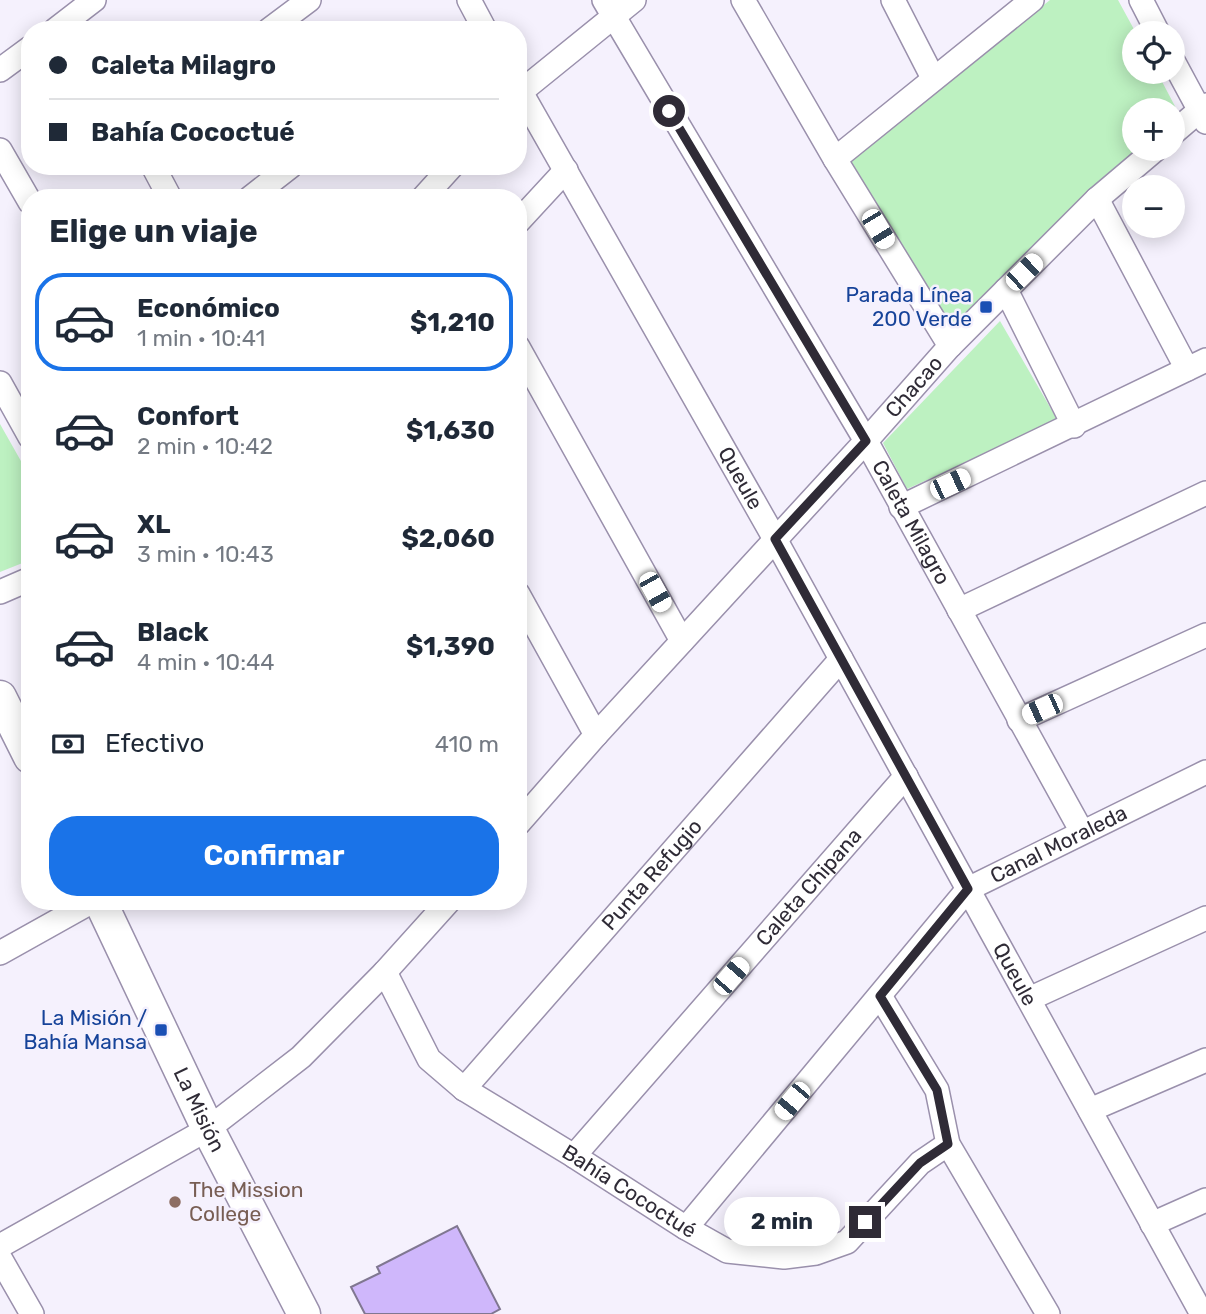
<!DOCTYPE html>
<html lang="es">
<meta charset="utf-8">
<style>
:root{--surface:#fff;--page:#f6f6f7;--text:#1f2937;--muted:#747a83;--line:#e0e1e3;--accent:#1a73e8}
body{margin:0;font-family:Rubik,sans-serif;background:var(--page);color:var(--text);height:100vh;display:flex;flex-direction:column;font-size:26px;white-space:nowrap}
*{box-sizing:border-box;margin:0}
p{font-size:23px;color:var(--muted)}
.icon{flex:none;width:38px;height:38px;fill:none;stroke:currentColor;stroke-width:2;stroke-linecap:round;stroke-linejoin:round}
.map{position:relative;flex:1;overflow:hidden}
.sheet{position:absolute;left:21px;top:189px;width:506px;height:721px;display:flex;flex-direction:column;background:var(--surface);border-radius:28px;box-shadow:0 4px 18px #0003}
.sheet>*{flex:none}
.top-card{position:absolute;left:21px;top:21px;width:506px;height:154px;border-radius:28px;box-shadow:0 4px 18px #0003;display:grid;align-content:center;height:154px;padding:0 28px;background:var(--surface)}
.fabs{position:absolute;left:1122px;top:21px;display:grid;gap:14px}
.fabs a{display:grid;place-items:center;width:63px;height:63px;border-radius:50%;background:var(--surface);box-shadow:0 4px 18px #0003;font-size:35px}
.end{position:absolute;width:32px;height:32px;margin:-16px;border:9px solid #2f2b36;background:#fff;box-shadow:0 0 0 4px #fff}
.from{border-radius:50%}
.bubble{position:absolute;height:49px;border-radius:24px;background:var(--surface);box-shadow:0 4px 18px #0003;font-size:23px;font-weight:700;line-height:49px;text-align:center}
.car{position:absolute;width:21px;height:42px;margin:-21px -10px;border-radius:9px;box-shadow:0 0 5px 2px #0007;background:linear-gradient(#fff 24%,#345 0 40%,#fff 0 76%,#345 0 86%,#fff 0)}
.top-card b{display:flex;align-items:center;gap:24px;height:66px;font-size:26px}
.top-card b+b{border-top:2px solid var(--line)}
.top-card i{width:18px;height:18px;background:var(--text)}
ul{padding:0;list-style:none}
li{display:flex;align-items:center;gap:21px;height:98px;margin:0 14px 10px;padding:0 14px;border:4px solid transparent;border-radius:28px}
li div{flex:1}
li b{display:block;font-size:26px}
li em{font-style:normal;font-weight:700}
li.current{border-color:var(--accent)}
li>.icon{width:63px;height:63px;stroke-width:1.5}
h2{padding:0 28px;font-size:32px;line-height:84px}
.pay{display:flex;align-items:center;gap:18px;height:77px;padding:0 28px;font-size:26px}
.pay p{margin-inline-start:auto}
.primary-button{display:flex;gap:14px;margin-top:auto;padding:14px 28px}
.primary-button a{flex:1;height:80px;border-radius:28px;background:var(--accent);color:#fff;font-size:28px;font-weight:700;line-height:80px;text-align:center}
.map>svg:first-child{display:block}
.green{fill:#bdf1c1}
.building{fill:#cfb7fb;stroke:#807791;stroke-width:2}
.lines{fill:none;stroke-linecap:round;stroke-linejoin:round}
.street-casing{stroke:#9a90ac;stroke-width:26}
.secondary-casing{stroke:#9a90ac;stroke-width:35}
.street{stroke:#fff;stroke-width:23}
.secondary{stroke:#fff;stroke-width:32}
.route{stroke:#2f2b36;stroke-width:9}
.transit-dot{fill:#1a4fb4;stroke:#f5f1fd;stroke-width:2.5}
.education-dot{fill:#8d6e63;stroke:#f5f1fd;stroke-width:2.5}
.labels{text-anchor:middle;stroke-width:5;stroke-linejoin:round;paint-order:stroke}
.transit-label{font-size:21px;fill:#164399;stroke:#f5f1fd;text-anchor:end}
.street-label{font-size:21px;fill:#2f2b36;stroke:#f5f1fd}
.education-label{font-size:21px;fill:#785e54;stroke:#f5f1fd;text-anchor:start}
</style>
<div class="map">
<svg width="1206" height="1314" viewBox="0 0 1206 1314">
<rect width="100%" height="100%" fill="#f5f1fd"/>
<path class="green" d="M 1050,0 L 1118,0 L 1136,33 L 1134,33 L 1134,72 L 1157,72 L 1178,112 L 1173,117 L 1172,110 L 1134,110 L 1134,149 L 1140,149 L 952,328 L 850,161 Z
M 1000,321 L 1058,421 L 907,489 L 883,443 Z
M 0,424 L 30,477 L 30,560 L 0,572 Z"/>
<path class="building" d="M 457,1226 L 500,1309 L 491,1314 L 365,1314 L 351,1287 L 380,1273 L 377,1267 Z"/>
<g class="lines">
<g class="street-casing">
<g id="street">
<path d="M 469,0 L 485,30"/>
<path id="s1" d="M 604,0 L 866,441 L 1082,832"/>
<path d="M 743,0 L 835,159 L 950,346"/>
<path d="M 893,0 L 933,78"/>
<path d="M 1141,0 L 1158,33"/>
<path d="M 55,30 L 94,0"/>
<path d="M 269,30 L 309,0"/>
<path d="M 1172,59 L 1206,122"/>
<path d="M 0,70 L 30,48"/>
<path id="s2" d="M 518,87 L 775,539 L 1202,1314"/>
<path d="M 518,94 L 634,0"/>
<path d="M 1172,134 L 1206,105"/>
<path d="M 0,150 L 30,202"/>
<path d="M 835,159 L 1032,0"/>
<path d="M 153,166 L 170,198"/>
<path d="M 250,198 L 291,166"/>
<path d="M 423,198 L 452,166"/>
<path d="M 1097,199 L 1187,369"/>
<path d="M 518,222 L 566,170"/>
<path d="M 1006,290 L 1074,426"/>
<path d="M 518,347 L 682,641"/>
<path d="M 0,383 L 30,437"/>
<path d="M 901,507 L 1206,360"/>
<path d="M 0,592 L 30,579"/>
<path d="M 518,594 L 596,735"/>
<path d="M 959,610 L 1206,493"/>
<path d="M 1019,720 L 1206,635"/>
<path id="s3" d="M 518,824 L 596,735 L 866,441 L 950,346 L 1097,199 L 1156,149"/>
<path d="M 0,953 L 93,901"/>
<path id="s4" d="M 385,972 L 429,1059 L 464,1089 L 574,1156 L 686,1228 L 727,1251 L 784,1257 L 816,1253 L 847,1242 L 920,1163 L 948,1144"/>
<path d="M 880,996 L 937,1090 L 948,1144 L 1048,1314"/>
<path d="M 1029,999 L 1206,918"/>
<path id="s5" d="M 464,1089 L 841,659"/>
<path d="M 1090,1110 L 1206,1060"/>
<path id="s6" d="M 574,1156 L 906,776"/>
<path d="M 1152,1224 L 1206,1200"/>
<path id="s7" d="M 686,1228 L 968,889 L 1206,772"/>
<path d="M 0,1246 L 208,1129 L 301,1057 L 385,972 L 449,901"/>
<path d="M 0,1258 L 32,1314"/>
</g>
</g>
<g class="secondary-casing">
<g id="secondary">
<path d="M 0,697 L 30,757"/>
<path id="s8" d="M 100,901 L 208,1129 L 304,1314"/>
</g>
</g>
<use href="#street" class="street"/>
<use href="#secondary" class="secondary"/>
</g>
<g class="lines">
<path class="route" d="M 669,111 L 866,441 L 775,539 L 968,889 L 880,996 L 937,1090 L 948,1144 L 920,1163 L 865,1222"/>
</g>
<g class="transit-dot">
<rect x="979" y="300" width="14" height="14" rx="3.5"/>
<rect x="154" y="1023" width="14" height="14" rx="3.5"/>
</g>
<circle class="education-dot" cx="175" cy="1202" r="7"/>
<g class="labels">
<g class="transit-label">
<text x="972" y="302">Parada Línea<tspan x="972" dy="24">200 Verde</tspan></text>
<text x="147" y="1025">La Misión /<tspan x="147" dy="24">Bahía Mansa</tspan></text>
</g>
<g class="street-label">
<text dy="7" stroke="none"><textPath href="#s3" startOffset="590">Chacao</textPath></text>
<text dy="7" stroke="none"><textPath href="#s2" startOffset="450">Queule</textPath></text>
<text dy="7" stroke="none"><textPath href="#s1" startOffset="606">Caleta Milagro</textPath></text>
<text dy="7" stroke="none"><textPath href="#s7" startOffset="542">Canal Moraleda</textPath></text>
<text dy="7" stroke="none"><textPath href="#s5" startOffset="285">Punta Refugio</textPath></text>
<text dy="7" stroke="none"><textPath href="#s6" startOffset="357">Caleta Chipana</textPath></text>
<text dy="7" stroke="none"><textPath href="#s2" startOffset="1017">Queule</textPath></text>
<text dy="7" stroke="none"><textPath href="#s8" startOffset="231">La Misión</textPath></text>
<text dy="7" stroke="none"><textPath href="#s4" startOffset="338">Bahía Cococtué</textPath></text>
</g>
<g class="education-label">
<text x="189" y="1197">The Mission<tspan x="189" dy="24">College</tspan></text>
</g>
</g>
</svg>
<div class="fabs">
<a><svg class="icon" aria-label="locate" viewBox="0 0 24 24"><circle cx="12" cy="12" r="6"/><path d="M12 2v4M12 18v4M2 12h4M18 12h4"/></svg></a>
<a>+</a>
<a>−</a>
</div>
<i class="end from" style="left:669px;top:111px"></i>
<i class="end" style="left:865px;top:1222px"></i>
<div class="bubble" style="left:724px;top:1197px;width:116px">2 min</div>
<i class="car" style="left:878px;top:229px;rotate:149deg"></i>
<i class="car" style="left:1024px;top:272px;rotate:46deg"></i>
<i class="car" style="left:950px;top:484px;rotate:65deg"></i>
<i class="car" style="left:655px;top:592px;rotate:151deg"></i>
<i class="car" style="left:1042px;top:709px;rotate:246deg"></i>
<i class="car" style="left:731px;top:976px;rotate:41deg"></i>
<i class="car" style="left:792px;top:1101px;rotate:220deg"></i>
<div class="top-card">
<b><i class="from"></i>Caleta Milagro</b>
<b><i></i>Bahía Cococtué</b>
</div>
<section class="sheet">
<h2>Elige un viaje</h2>
<ul>
<li class="current"><svg class="icon" aria-label="car" viewBox="0 0 24 24"><path d="M5 17H2v-5l4-1 3-4h7l3 4 3 1v5h-3M9 17h6M6 11h13"/><circle cx="7" cy="17" r="2"/><circle cx="17" cy="17" r="2"/></svg><div><b>Económico</b><p>1 min · 10:41</p></div><em>$1,210</em></li>
<li><svg class="icon" aria-label="car" viewBox="0 0 24 24"><path d="M5 17H2v-5l4-1 3-4h7l3 4 3 1v5h-3M9 17h6M6 11h13"/><circle cx="7" cy="17" r="2"/><circle cx="17" cy="17" r="2"/></svg><div><b>Confort</b><p>2 min · 10:42</p></div><em>$1,630</em></li>
<li><svg class="icon" aria-label="car" viewBox="0 0 24 24"><path d="M5 17H2v-5l4-1 3-4h7l3 4 3 1v5h-3M9 17h6M6 11h13"/><circle cx="7" cy="17" r="2"/><circle cx="17" cy="17" r="2"/></svg><div><b>XL</b><p>3 min · 10:43</p></div><em>$2,060</em></li>
<li><svg class="icon" aria-label="car" viewBox="0 0 24 24"><path d="M5 17H2v-5l4-1 3-4h7l3 4 3 1v5h-3M9 17h6M6 11h13"/><circle cx="7" cy="17" r="2"/><circle cx="17" cy="17" r="2"/></svg><div><b>Black</b><p>4 min · 10:44</p></div><em>$1,390</em></li>
</ul>
<div class="pay"><svg class="icon" aria-label="cash" viewBox="0 0 24 24"><path d="M3 7h18v10H3z"/><circle cx="12" cy="12" r="2"/></svg>Efectivo<p>410 m</p></div>
<div class="primary-button"><a>Confirmar</a></div>
</section>
</div>
